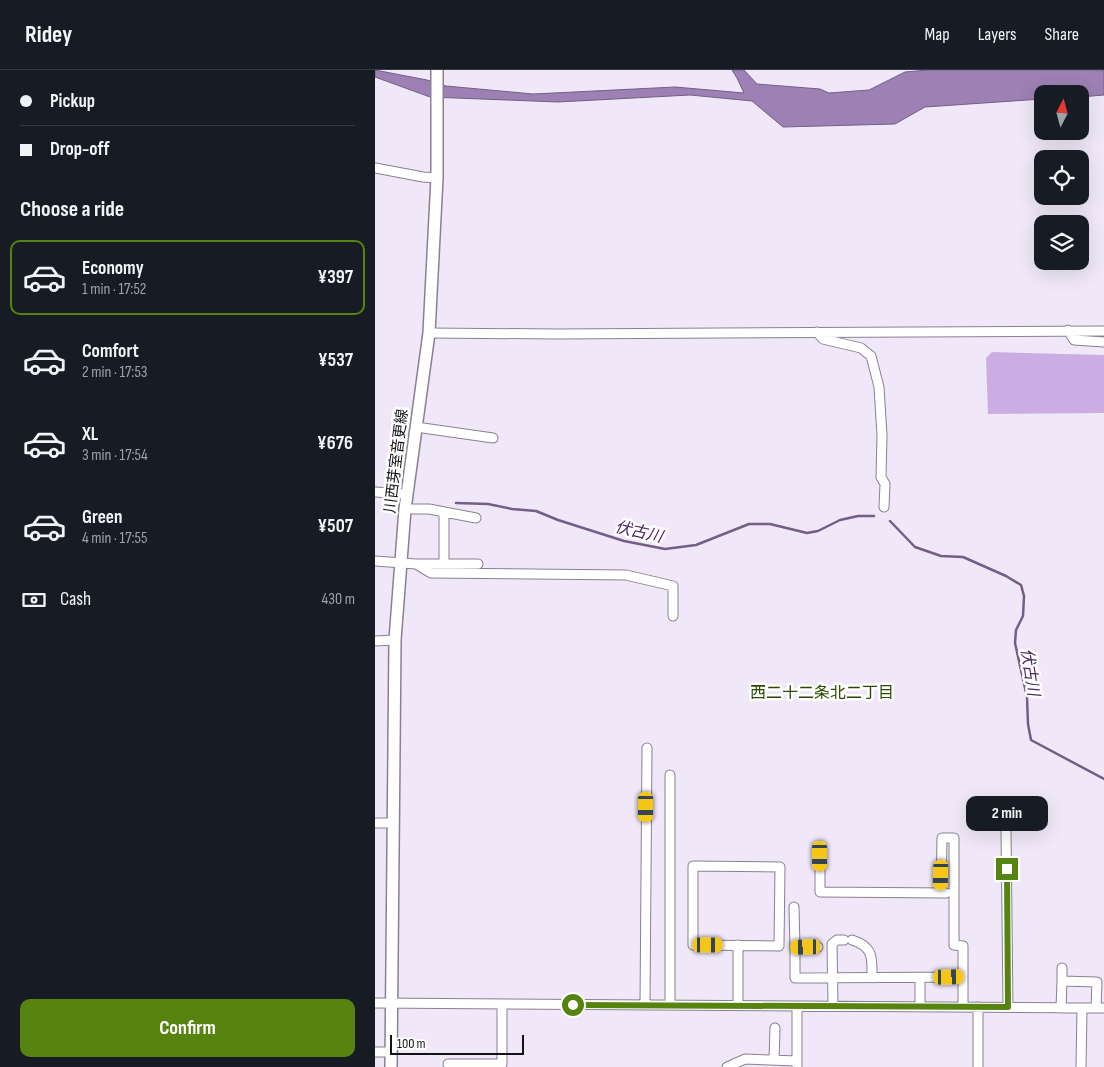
<!DOCTYPE html>
<meta charset="utf-8">
<style>
:root{--surface:#171b24;--page:#20242c;--text:#f1f3f6;--muted:#9ea1a6;--line:#363941;--accent:#578411}
body{margin:0;font-family:"Sofia Sans Condensed","Noto Sans JP",sans-serif;background:var(--page);color:var(--text);height:100vh;display:flex;flex-direction:column;font-size:19px;white-space:nowrap}
*{box-sizing:border-box;margin:0}
p{font-size:16px;color:var(--muted)}
.icon{flex:none;width:28px;height:28px;fill:none;stroke:currentColor;stroke-width:2;stroke-linecap:round;stroke-linejoin:round}
.map{position:relative;flex:1;overflow:hidden}
.details{display:flex;flex-direction:column;background:var(--surface);width:375px}
.details>*{flex:none}
.top-card{display:grid;align-content:center;height:110px;padding:0 20px;background:var(--surface)}
.needle{width:32px;rotate:6deg}
.controls{position:absolute;left:659px;top:15px;display:grid;gap:10px}
.controls a{display:grid;place-items:center;width:55px;height:55px;border-radius:10px;background:var(--surface);box-shadow:0 5px 20px #0002;font-size:25px}
.scale{position:absolute;left:15px;bottom:12px;width:134px;box-sizing:border-box;padding-left:5px;border:2px solid #131016;border-top:0;font-size:14px;line-height:18px;white-space:nowrap;color:#131016;-webkit-text-stroke:4px #fff;paint-order:stroke}
.end{position:absolute;width:22px;height:22px;margin:-11px;border:6px solid #578411;background:#fff;box-shadow:0 0 0 2px #fff}
.from{border-radius:50%}
.bubble{position:absolute;height:35px;border-radius:10px;background:var(--surface);box-shadow:0 5px 20px #0002;font-size:16px;font-weight:700;line-height:35px;text-align:center}
.car{position:absolute;width:15px;height:30px;margin:-15px -8px;border-radius:6px;box-shadow:0 0 4px 1px #0007;background:linear-gradient(#f5c518 24%,#345 0 40%,#f5c518 0 76%,#345 0 86%,#f5c518 0)}
.top-card b{display:flex;align-items:center;gap:18px;height:48px;font-size:19px}
.top-card b+b{border-top:1px solid var(--line)}
.top-card i{width:12px;height:12px;background:var(--text)}
ul{padding:0;list-style:none}
li{display:flex;align-items:center;gap:15px;height:75px;margin:0 10px 8px;padding:0 10px;border:2px solid transparent;border-radius:10px}
li div{flex:1}
li b{display:block;font-size:19px}
li em{font-style:normal;font-weight:700}
li.selected{border-color:var(--accent)}
li>.icon{width:45px;height:45px;stroke-width:1.5}
h2{padding:0 20px;font-size:22px;line-height:60px}
.pay{display:flex;align-items:center;gap:12px;height:55px;padding:0 20px;font-size:19px}
.pay p{margin-inline-start:auto}
.button{display:flex;gap:10px;margin-top:auto;padding:10px 20px}
.button a{flex:1;height:58px;border-radius:10px;background:var(--accent);color:#fff;font-size:20px;font-weight:700;line-height:58px;text-align:center}
header{display:flex;align-items:center;gap:30px;box-sizing:border-box;height:70px;padding:0 25px;background:var(--surface);border-bottom:1px solid var(--line)}
header strong{font-size:24px}
nav{display:flex;gap:28px;margin-inline-start:auto;font-size:18px}
main{display:flex;flex:1;min-height:0}
.map>svg:first-child{display:block}
.forest{fill:#cbade3}
.water{fill:#9d80b4;stroke:#745e85}
.lines{fill:none;stroke-linecap:round;stroke-linejoin:round}
.stream{stroke:#745e85;stroke-width:2.5}
.minor-casing{stroke:#89818f;stroke-width:11}
.major-casing{stroke:#89818f;stroke-width:14}
.minor{stroke:#fff;stroke-width:9}
.major{stroke:#fff;stroke-width:11}
.route{stroke:#578411;stroke-width:6}
.labels{text-anchor:middle;stroke-width:5;stroke-linejoin:round;paint-order:stroke}
.street-label{font-size:15px;fill:#131016;stroke:#fff}
.water-label{font-size:16px;font-style:italic;fill:#4b2463;stroke:#fff}
.neighbourhood-label{font-size:16px;fill:#2d4900;stroke:#fff}
</style>
<header>
<strong>Ridey</strong>
<nav><a>Map</a><a>Layers</a><a>Share</a></nav>
</header>
<main>
<section class="details">
<div class="top-card">
<b><i class="from"></i>Pickup</b>
<b><i></i>Drop-off</b>
</div>
<h2>Choose a ride</h2>
<ul>
<li class="selected"><svg class="icon" aria-label="car" viewBox="0 0 24 24"><path d="M5 17H2v-5l4-1 3-4h7l3 4 3 1v5h-3M9 17h6M6 11h13"/><circle cx="7" cy="17" r="2"/><circle cx="17" cy="17" r="2"/></svg><div><b>Economy</b><p>1 min · 17:52</p></div><em>¥397</em></li>
<li><svg class="icon" aria-label="car" viewBox="0 0 24 24"><path d="M5 17H2v-5l4-1 3-4h7l3 4 3 1v5h-3M9 17h6M6 11h13"/><circle cx="7" cy="17" r="2"/><circle cx="17" cy="17" r="2"/></svg><div><b>Comfort</b><p>2 min · 17:53</p></div><em>¥537</em></li>
<li><svg class="icon" aria-label="car" viewBox="0 0 24 24"><path d="M5 17H2v-5l4-1 3-4h7l3 4 3 1v5h-3M9 17h6M6 11h13"/><circle cx="7" cy="17" r="2"/><circle cx="17" cy="17" r="2"/></svg><div><b>XL</b><p>3 min · 17:54</p></div><em>¥676</em></li>
<li><svg class="icon" aria-label="car" viewBox="0 0 24 24"><path d="M5 17H2v-5l4-1 3-4h7l3 4 3 1v5h-3M9 17h6M6 11h13"/><circle cx="7" cy="17" r="2"/><circle cx="17" cy="17" r="2"/></svg><div><b>Green</b><p>4 min · 17:55</p></div><em>¥507</em></li>
</ul>
<div class="pay"><svg class="icon" aria-label="cash" viewBox="0 0 24 24"><path d="M3 7h18v10H3z"/><circle cx="12" cy="12" r="2"/></svg>Cash<p>430 m</p></div>
<div class="button"><a>Confirm</a></div>
</section>
<div class="map">
<svg width="729" height="997" viewBox="0 0 729 997">
<rect width="100%" height="100%" fill="#f0e8f8"/>
<path class="forest" d="M 617,282 L 729,285 L 729,343 L 613,344 L 611,288 Z"/>
<path class="water" d="M 0,0 L 52,10 L 71,16 L 158,24 L 300,17 L 369,23 L 362,8 L 357,0 L 369,0 L 382,14 L 445,19 L 454,23 L 494,20 L 530,2 L 553,0 L 729,0 L 729,25 L 705,27 L 705,24 L 668,24 L 667,29 L 550,37 L 520,54 L 408,57 L 377,31 L 315,25 L 183,32 L 55,27 L 0,7 Z"/>
<g class="lines">
<path class="stream" d="M 81,433 L 113,434 L 137,439 L 161,441 L 183,450 L 249,471 L 290,479 L 321,475 L 374,454 L 395,454 L 432,463 L 443,461 L 465,450 L 483,446 L 499,446
M 515,451 L 540,477 L 566,486 L 588,487 L 631,506 L 646,515 L 649,526 L 648,546 L 641,560 L 640,573 L 652,627 L 653,654 L 656,670 L 729,709"/>
<g class="minor-casing">
<path id="minor" d="M 0,98 L 48,107 L 62,108
M 693,260 L 699,270 L 729,272
M 442,262 L 448,269 L 486,278 L 496,286 L 504,317 L 507,365 L 506,407 L 510,414 L 509,437
M 54,263 L 181,264 L 729,261
M 41,357 L 118,368
M 0,422 L 32,424
M 30,439 L 54,439 L 101,448
M 0,491 L 41,494 L 103,494
M 41,494 L 56,503 L 251,505 L 298,516 L 298,546
M 69,494 L 69,442
M 0,571 L 20,570
M 0,753 L 18,753
M 631,760 L 633,937
M 445,786 L 445,822 L 571,823
M 318,796 L 405,797 L 404,876 L 318,875 Z
M 566,823 L 567,768 L 579,768 L 579,875 L 588,876 L 588,937
M 419,837 L 420,877
M 477,870 C 499,877 497,888 497,908
M 363,875 L 363,935
M 443,877 L 420,877 L 420,908 L 588,907
M 687,911 L 687,898
M 0,933 L 729,938
M 270,935 L 272,678
M 295,935 L 295,705
M 458,936 L 457,874 L 462,870 L 469,870
M 545,937 L 545,908
M 603,937 L 603,997
M 686,938 L 687,911 L 722,912 L 721,938
M 0,982 L 16,982
M 399,990 L 400,958
M 73,994 L 127,994 L 127,934
M 352,997 L 370,989 L 422,991
M 422,997 L 422,936
M 706,997 L 707,938"/>
</g>
<g class="major-casing">
<path id="major" d="M 16,997 L 20,570 L 30,439 L 54,263 L 62,108 L 62,0"/>
</g>
<use href="#minor" class="minor"/>
<use href="#major" class="major"/>
</g>
<g class="lines">
<path class="route" d="M 198,935 L 633,937 L 632,799"/>
</g>
<g class="labels">
<g class="street-label">
<text transform="translate(21 391) rotate(-83)" y="5">川西芽室音更線</text>
</g>
<g class="water-label">
<text transform="translate(264 461) rotate(13)" y="6">伏古川</text>
<text transform="translate(656 602) rotate(81)" y="6">伏古川</text>
</g>
<g class="neighbourhood-label">
<text x="447" y="628">西二十二条北二丁目</text>
</g>
</g>
</svg>
<div class="controls">
<a><svg class="needle" viewBox="-14 -14 28 28"><path d="M0-13l5 13h-10z" fill="#e53935"/><path d="M0 13l5-13h-10z" fill="#9ea1a6"/></svg></a>
<a><svg class="icon" aria-label="locate" viewBox="0 0 24 24"><circle cx="12" cy="12" r="6"/><path d="M12 2v4M12 18v4M2 12h4M18 12h4"/></svg></a>
<a><svg class="icon" aria-label="layers" viewBox="0 0 24 24"><path d="M12 4l9 5-9 5-9-5zM3 14l9 5 9-5"/></svg></a>
</div>
<div class="scale">100 m</div>
<i class="end from" style="left:198px;top:935px"></i>
<i class="end" style="left:632px;top:799px"></i>
<div class="bubble" style="left:591px;top:726px;width:82px">2 min</div>
<i class="car" style="left:271px;top:737px;rotate:180deg"></i>
<i class="car" style="left:445px;top:786px;rotate:180deg"></i>
<i class="car" style="left:566px;top:805px;rotate:181deg"></i>
<i class="car" style="left:333px;top:875px;rotate:90deg"></i>
<i class="car" style="left:431px;top:877px;rotate:269deg"></i>
<i class="car" style="left:574px;top:907px;rotate:89deg"></i>
</div>
</main>
